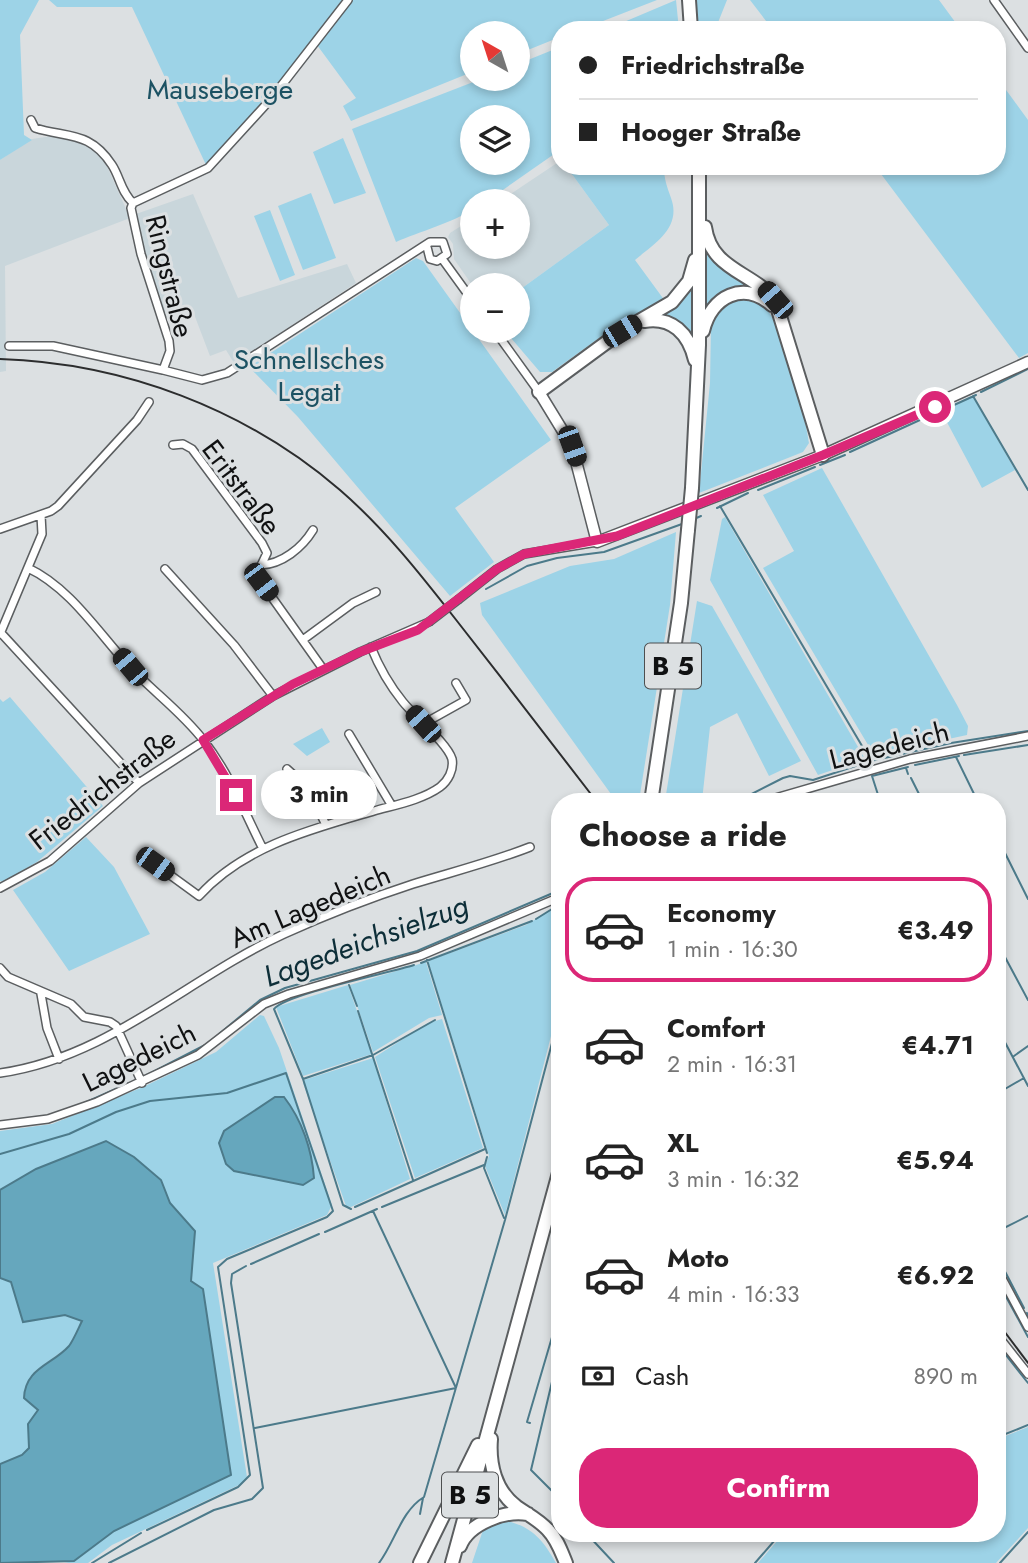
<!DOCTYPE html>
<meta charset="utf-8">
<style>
:root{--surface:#fff;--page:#f2f2f2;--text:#222;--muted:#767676;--line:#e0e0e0;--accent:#db2777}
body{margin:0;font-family:Jost,sans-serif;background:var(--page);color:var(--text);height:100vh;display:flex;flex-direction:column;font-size:26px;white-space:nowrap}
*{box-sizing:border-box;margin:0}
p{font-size:23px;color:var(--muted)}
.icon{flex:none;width:38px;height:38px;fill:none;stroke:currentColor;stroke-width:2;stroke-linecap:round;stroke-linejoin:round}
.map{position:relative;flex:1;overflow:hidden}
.drawer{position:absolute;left:551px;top:793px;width:455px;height:749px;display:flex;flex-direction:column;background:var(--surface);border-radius:28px;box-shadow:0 4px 10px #0003}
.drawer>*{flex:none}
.top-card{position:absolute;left:551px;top:21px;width:455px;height:154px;border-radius:28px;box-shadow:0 4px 10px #0003;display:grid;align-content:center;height:154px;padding:0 28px;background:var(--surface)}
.needle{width:46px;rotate:321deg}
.tools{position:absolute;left:460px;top:21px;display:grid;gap:14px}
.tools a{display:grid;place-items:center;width:70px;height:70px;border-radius:50%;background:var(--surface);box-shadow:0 4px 10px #0003;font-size:35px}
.end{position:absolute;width:32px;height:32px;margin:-16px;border:9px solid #db2777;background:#fff;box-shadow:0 0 0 4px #fff}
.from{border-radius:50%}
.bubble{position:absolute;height:49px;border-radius:24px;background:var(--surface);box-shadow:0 4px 10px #0003;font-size:23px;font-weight:700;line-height:49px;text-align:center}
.car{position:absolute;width:21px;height:42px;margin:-21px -10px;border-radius:9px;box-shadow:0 0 5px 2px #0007;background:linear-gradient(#222 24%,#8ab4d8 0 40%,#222 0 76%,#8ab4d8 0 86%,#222 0)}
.top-card b{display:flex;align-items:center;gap:24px;height:66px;font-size:26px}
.top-card b+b{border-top:2px solid var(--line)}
.top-card i{width:18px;height:18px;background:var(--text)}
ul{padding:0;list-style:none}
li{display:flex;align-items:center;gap:21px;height:105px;margin:0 14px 10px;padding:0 14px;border:4px solid transparent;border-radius:28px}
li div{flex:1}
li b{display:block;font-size:26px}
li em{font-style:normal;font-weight:700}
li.active{border-color:var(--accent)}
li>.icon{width:63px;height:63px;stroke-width:1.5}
h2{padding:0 28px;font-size:32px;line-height:84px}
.pay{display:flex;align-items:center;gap:18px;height:77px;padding:0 28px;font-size:26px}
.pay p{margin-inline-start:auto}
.primary-button{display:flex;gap:14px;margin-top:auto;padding:14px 28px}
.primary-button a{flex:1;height:80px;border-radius:28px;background:var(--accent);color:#fff;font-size:28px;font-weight:700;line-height:80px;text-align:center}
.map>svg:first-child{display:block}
.built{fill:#c9d6db}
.green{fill:#9dd3e7;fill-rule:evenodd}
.water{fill:#66a7bd;stroke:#4c7a8a;stroke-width:2}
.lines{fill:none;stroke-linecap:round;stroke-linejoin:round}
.stream{stroke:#4c7a8a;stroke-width:2}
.street-casing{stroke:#5b5e60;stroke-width:10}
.secondary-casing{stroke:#5b5e60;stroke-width:13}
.highway-casing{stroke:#5b5e60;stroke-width:16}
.street{stroke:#fff;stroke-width:7}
.secondary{stroke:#fff;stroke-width:10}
.highway{stroke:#fff;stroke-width:12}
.rail{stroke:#2c2d2e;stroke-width:2}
.street-bridge-casing{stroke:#5b5e60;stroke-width:10;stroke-linecap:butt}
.highway-bridge-casing{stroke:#5b5e60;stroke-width:16;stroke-linecap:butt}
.street-bridge{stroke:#fff;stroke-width:7}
.highway-bridge{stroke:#fff;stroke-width:12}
.route{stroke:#db2777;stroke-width:9}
.labels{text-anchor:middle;stroke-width:6;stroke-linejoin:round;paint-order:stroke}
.shield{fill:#dce0e2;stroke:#4d4f50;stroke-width:2}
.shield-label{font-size:26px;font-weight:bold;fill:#101112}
.park-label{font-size:28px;fill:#1c5263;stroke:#dce0e2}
.street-label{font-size:28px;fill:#101112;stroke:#dce0e2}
.water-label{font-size:30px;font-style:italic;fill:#0d2e38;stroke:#dce0e2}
</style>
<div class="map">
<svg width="1028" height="1563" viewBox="0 0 1028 1563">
<rect width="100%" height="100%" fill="#dce0e2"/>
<path class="built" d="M 58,135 L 80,138 L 102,155 L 130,218 L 5,266 L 6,371 L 0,372 L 0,160 L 32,139 Z
M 560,161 L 560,166 L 566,166 L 609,225 L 518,291 L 518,285 L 472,285 L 454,259 L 453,244 L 448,237 L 450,233 L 472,219 L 472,247 L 518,247 L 518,201 L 500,201 Z
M 193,194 L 238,298 L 347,264 L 356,283 L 234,363 L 226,350 L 210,356 L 194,314 L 165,323 L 144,253 L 136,214 Z"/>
<path class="green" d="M 0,0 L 39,0 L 20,35 L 24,135 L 32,140 L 0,160 Z
M 49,0 L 346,0 L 270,98 L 207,167 L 132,7 L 57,7 Z
M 351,0 L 657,0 L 580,30 L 560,30 L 560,37 L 518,54 L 518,33 L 472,33 L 472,72 L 351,121 L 343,106 L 356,98 L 317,45 Z
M 676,0 L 679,30 L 605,30 Z
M 694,0 L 727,0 L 715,30 L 697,30 Z
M 750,0 L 939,0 L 961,30 L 773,30 Z
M 560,47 L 560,150 L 487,201 L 472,201 L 472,210 C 453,222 419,232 396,242 L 352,129 L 481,79 L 518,79 L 518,64 ZM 472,117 L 518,117 L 518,163 L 472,163 Z
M 998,79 L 1028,120 L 1028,353 L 1019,358 L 875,166 L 998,166 Z
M 343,138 L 366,193 L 334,204 L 313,152 Z
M 566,166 L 664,166 C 664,180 667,186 671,198 C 682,228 654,244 635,260 L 665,301 L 620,323 L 552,372 L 540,372 L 505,331 L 518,331 L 518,291 L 609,225 Z
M 311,193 L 336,258 L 303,270 L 278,206 Z
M 270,210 L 295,275 L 280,281 L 254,216 Z
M 704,245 L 764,292 L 745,289 L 704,316 Z
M 416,258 L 423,261 L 551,440 L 455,508 L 494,562 L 450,596 L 298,417 L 249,367 Z
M 695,277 L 695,345 L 656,315 Z
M 734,298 C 748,298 758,299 768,311 C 783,330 806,417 809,443 L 803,452 L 699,493 L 710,383 L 711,324 L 716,313 Z
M 973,397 L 1015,470 L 982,488 L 941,411 Z
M 822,468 L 957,705 L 968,726 L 967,735 L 874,755 L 763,568 L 794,551 L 763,495 Z
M 725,517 L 865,759 L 818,775 L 710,580 L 722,519 Z
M 676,532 L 670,605 L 639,801 L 616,801 L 482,615 L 480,603 L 570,566 L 614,559 Z
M 697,601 L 712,606 L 801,761 L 769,776 L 737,713 L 710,727 L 702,801 L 665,801 Z
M 10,697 L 103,806 L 37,862 L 3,882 L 0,881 L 0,699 L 3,702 Z
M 322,728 L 330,742 L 307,756 L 293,744 Z
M 86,837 L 114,867 L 150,934 L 69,971 L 13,890 L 45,872 Z
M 560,904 L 560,1001 L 505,1215 L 485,1166 L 489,1156 L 428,961 L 526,925 Z
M 426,962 L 442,1015 L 429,1018 L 373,1052 L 350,985 Z
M 348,985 L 372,1054 L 303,1076 L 276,1007 Z
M 260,1015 L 264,1016 L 279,1048 L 332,1205 L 327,1215 L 213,1263 L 247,1477 L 241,1484 L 112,1545 L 88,1563 L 64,1563 L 74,1561 L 114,1531 L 191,1281 L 195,1231 L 170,1203 L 161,1180 L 106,1141 L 36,1169 L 0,1190 L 0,1131 L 52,1124 L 143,1087 L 216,1052 ZM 275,1097 L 314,1178 L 303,1184 L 234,1171 L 224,1131 Z
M 442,1019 L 483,1148 L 415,1178 L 375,1057 L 428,1023 Z
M 373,1058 L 410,1179 L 351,1207 L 346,1206 L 303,1083 L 304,1080 Z
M 0,1278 L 11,1282 L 23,1322 L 65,1315 L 82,1321 L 69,1346 L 34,1372 L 38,1410 L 28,1424 L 29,1448 L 22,1455 L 0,1464 Z
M 1028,1427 L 1028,1528 L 996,1563 L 758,1563 L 784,1533 L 998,1533 L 998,1439 Z
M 503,1520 C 531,1526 542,1538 556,1563 L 472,1563 L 483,1530 Z"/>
<path class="water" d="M 275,1097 L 284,1097 C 302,1120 312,1150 314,1178 L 303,1185 L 234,1171 L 226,1164 L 219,1143 L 224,1131 Z
M 106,1141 L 134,1157 L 161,1180 L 170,1203 L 195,1231 L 191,1281 L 203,1289 L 231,1475 L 114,1531 L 74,1561 L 0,1563 L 0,1464 L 22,1455 L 29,1448 L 28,1424 L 38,1410 L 24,1398 C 25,1368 52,1365 69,1346 C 74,1339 78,1329 82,1321 L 65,1315 L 23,1322 L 11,1282 L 0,1278 L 0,1190 L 36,1169 Z"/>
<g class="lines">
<path class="stream" d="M 981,392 L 1028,369
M 973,396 L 1028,490
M 943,410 L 976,395
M 850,452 L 933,414
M 820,465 L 845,455
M 758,490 L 815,467
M 720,506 L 868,756
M 717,508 L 748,493
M 694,519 L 701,516
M 486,589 L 527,566 L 557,558 L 604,552 L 682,524
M 964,755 L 1028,745
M 956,757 L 978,802
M 915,765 L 959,756
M 906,768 L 908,774
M 911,778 L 923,802
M 806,799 L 812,802
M 880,801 L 872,776 L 908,767
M 736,802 L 783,778 L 790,776 L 813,780 L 871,761 L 951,743 L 1028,731
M 782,802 L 800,797
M 998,839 L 1028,899
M 536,919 L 560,904
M 998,944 L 1028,1000
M 427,960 L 487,1153
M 421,963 L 532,921
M 349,985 L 357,1006
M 358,1011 L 413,1180
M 998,1029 L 1028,1086
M 219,1034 L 260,1000 L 285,988 L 417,951 L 560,890
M 1014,1056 L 1028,1046
M 143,1077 L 207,1044
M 303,1079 L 373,1055 L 435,1020
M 998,1093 L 1024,1078
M 82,1104 L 129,1083
M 0,1154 L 69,1134 L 116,1112 L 150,1101 L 227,1093 L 286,1073
M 487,1157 L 484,1168 L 504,1218
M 355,1207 L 485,1149
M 382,1207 L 484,1165
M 351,1209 L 343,1205 L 303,1079 L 274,1009 C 286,994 389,973 414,965
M 998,1231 L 1028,1216
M 325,1232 L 377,1209
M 998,1258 L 1024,1308
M 251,1264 L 319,1234
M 998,1282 L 1028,1337
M 1027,1313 L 1028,1316
M 998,1345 L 1028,1383
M 557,1359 L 560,1349
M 556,1365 L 531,1470 L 560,1499
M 530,1423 L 527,1422 L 560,1310
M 255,1428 L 456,1388 L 373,1211
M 998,1437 L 1028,1425
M 420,1514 L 423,1498
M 147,1530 L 238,1487 L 250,1475 L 218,1267 L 227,1259 L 327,1217 L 333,1211 L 286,1073
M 586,1533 L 614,1563
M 92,1563 L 141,1533
M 109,1563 L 214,1510 L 252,1499 L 263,1488 L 231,1283 L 232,1274 L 246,1266
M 379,1563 C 395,1542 401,1511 424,1497 L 505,1220 L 560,1013
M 755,1563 L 781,1533
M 1000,1563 L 1028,1532"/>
<g class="street-casing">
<path id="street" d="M 994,0 L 1028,48
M 31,120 L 35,128 C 68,138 90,131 112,165 C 120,177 121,192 133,203
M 133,203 L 208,168 L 271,99 L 348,0
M 443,260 L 472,300
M 495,331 L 539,392
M 9,346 L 53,346 L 163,370 L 170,351 L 169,341 L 141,254 L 131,208 L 133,203
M 163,370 L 202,380 L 227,373 L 430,242 L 443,242 L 447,254 L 437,261 L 430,259 L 427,247
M 173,445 L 183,444 L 192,449 L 262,543 L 267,553 L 258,572 L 261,582 L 323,669
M 0,529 L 51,511 L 58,506 L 137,420 L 149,402
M 261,565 C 282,564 302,548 313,530
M 28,568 C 69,587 98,632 128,665 C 152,691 182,712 204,741 C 229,773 245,813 263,849
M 165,569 L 234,645 L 273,696
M 459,599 L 497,569 L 524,554 L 597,542
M 1,633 L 139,783
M 0,634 L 42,534 L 41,515
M 304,639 L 353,603 L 376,592
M 423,724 L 466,700 L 456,683
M 349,734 L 392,806
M 287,769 L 308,788 L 326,825
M 762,802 L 910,759 L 1028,736
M 155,864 L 199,896 C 244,846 312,829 374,811 C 395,805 422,800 440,787 C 448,781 454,770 452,759 C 447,743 415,717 403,702 C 390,686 379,667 371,647
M 0,888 L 50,861 L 139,783 L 273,696 L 360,652 L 429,622
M 0,968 L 8,977 L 71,1004 L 84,1017 L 110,1022 L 116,1026 L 142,1083
M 41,994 L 47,1028 L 59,1059
M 0,1073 C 108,1058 188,978 284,934 C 326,915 370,898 413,884 C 452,872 492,862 530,847
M 0,1125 L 48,1119 L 97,1102 L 198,1055 L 264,1004 L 289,994 L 420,956 L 560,897
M 998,1271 L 1028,1327
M 998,1336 L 1028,1374"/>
</g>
<g class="secondary-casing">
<path id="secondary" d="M 539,392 L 572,446 L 597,542 L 823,455 L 1028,362"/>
</g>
<g class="highway-casing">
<path id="highway" d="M 689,0 L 691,30
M 705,227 C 711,270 751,271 775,300 L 823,455
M 644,321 C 672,316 689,334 695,360
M 703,331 C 711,296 744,280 772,305
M 539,392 L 622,331 L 672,302 L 689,281 L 695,260
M 692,488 L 699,345 L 699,166
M 651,802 L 681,603 L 688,530
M 491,1439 C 489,1464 495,1491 517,1507 C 527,1514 539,1520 548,1530 C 557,1539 561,1551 566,1563
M 460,1546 C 469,1523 505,1510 528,1514
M 420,1563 L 478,1445
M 452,1563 L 560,1169"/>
</g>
<use href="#street" class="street"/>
<use href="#secondary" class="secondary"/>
<use href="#highway" class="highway"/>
<path class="rail" d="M 0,359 C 124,363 246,409 340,490 C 385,529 421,575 457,621 C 504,681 550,741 597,802
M 998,1323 L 1028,1363"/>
<g class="street-bridge-casing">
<path id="street-bridge" d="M 429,622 L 459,599"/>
</g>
<g class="highway-bridge-casing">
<path id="highway-bridge" d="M 688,530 L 692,488"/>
</g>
<use href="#street-bridge" class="street-bridge"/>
<use href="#highway-bridge" class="highway-bridge"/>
</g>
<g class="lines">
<path class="route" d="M 236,795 L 203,740 L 293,684 L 360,652 L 418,630 L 497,569 L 524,554 L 617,536 L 823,455 L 935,407"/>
</g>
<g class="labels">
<g class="shield">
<rect x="645" y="643.5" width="56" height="45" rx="5"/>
<rect x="442" y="1472.5" width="56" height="45" rx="5"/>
</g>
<g class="shield-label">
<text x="673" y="675">B 5</text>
<text x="470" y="1504">B 5</text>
</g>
<g class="park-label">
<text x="220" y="99">Mauseberge</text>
<text x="309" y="369">Schnellsches<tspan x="309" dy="32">Legat</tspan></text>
</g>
<g class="street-label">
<text transform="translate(170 276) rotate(76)" y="10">Ringstraße</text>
<text transform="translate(242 487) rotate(53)" y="10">Eritstraße</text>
<text transform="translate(889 745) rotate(-14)" y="10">Lagedeich</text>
<text transform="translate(102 789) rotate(-38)" y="10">Friedrichstraße</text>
<text transform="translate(310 906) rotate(-23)" y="10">Am Lagedeich</text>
<text transform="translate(139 1057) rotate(-26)" y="10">Lagedeich</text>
</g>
<g class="water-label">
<text transform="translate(366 941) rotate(-20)" y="10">Lagedeichsielzug</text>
</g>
</g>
</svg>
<div class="tools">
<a><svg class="needle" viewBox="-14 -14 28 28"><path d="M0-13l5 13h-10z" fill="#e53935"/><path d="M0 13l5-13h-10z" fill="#767676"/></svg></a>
<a><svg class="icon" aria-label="layers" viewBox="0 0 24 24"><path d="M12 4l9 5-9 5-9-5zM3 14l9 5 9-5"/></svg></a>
<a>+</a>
<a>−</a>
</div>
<i class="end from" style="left:935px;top:407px"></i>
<i class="end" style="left:236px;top:795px"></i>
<div class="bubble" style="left:261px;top:770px;width:116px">3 min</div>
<i class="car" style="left:775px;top:300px;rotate:319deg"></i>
<i class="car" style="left:622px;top:331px;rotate:59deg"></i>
<i class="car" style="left:572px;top:446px;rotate:160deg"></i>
<i class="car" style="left:261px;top:582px;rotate:143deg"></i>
<i class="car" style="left:130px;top:667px;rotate:320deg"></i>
<i class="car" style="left:423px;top:724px;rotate:318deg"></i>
<i class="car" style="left:155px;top:864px;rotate:126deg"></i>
<div class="top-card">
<b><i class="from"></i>Friedrichstraße</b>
<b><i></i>Hooger Straße</b>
</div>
<section class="drawer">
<h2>Choose a ride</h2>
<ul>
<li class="active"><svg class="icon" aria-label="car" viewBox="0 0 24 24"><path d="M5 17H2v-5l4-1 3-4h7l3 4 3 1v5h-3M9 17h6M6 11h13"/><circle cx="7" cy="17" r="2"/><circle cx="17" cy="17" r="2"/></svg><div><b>Economy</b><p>1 min · 16:30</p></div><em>€3.49</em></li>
<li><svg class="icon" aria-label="car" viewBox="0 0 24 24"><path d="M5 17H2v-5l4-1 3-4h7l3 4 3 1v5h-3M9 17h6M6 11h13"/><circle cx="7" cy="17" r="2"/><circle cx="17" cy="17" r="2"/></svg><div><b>Comfort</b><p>2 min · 16:31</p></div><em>€4.71</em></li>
<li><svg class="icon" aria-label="car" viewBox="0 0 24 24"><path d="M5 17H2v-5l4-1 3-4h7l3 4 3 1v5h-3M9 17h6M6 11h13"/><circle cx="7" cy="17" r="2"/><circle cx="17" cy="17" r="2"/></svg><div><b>XL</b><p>3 min · 16:32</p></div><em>€5.94</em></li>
<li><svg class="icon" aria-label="car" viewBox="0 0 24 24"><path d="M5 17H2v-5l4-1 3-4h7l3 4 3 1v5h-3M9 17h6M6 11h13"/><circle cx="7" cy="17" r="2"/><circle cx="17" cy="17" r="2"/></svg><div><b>Moto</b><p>4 min · 16:33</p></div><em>€6.92</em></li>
</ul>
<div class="pay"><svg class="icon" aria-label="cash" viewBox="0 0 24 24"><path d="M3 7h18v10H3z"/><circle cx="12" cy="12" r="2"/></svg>Cash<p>890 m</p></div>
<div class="primary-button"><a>Confirm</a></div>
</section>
</div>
